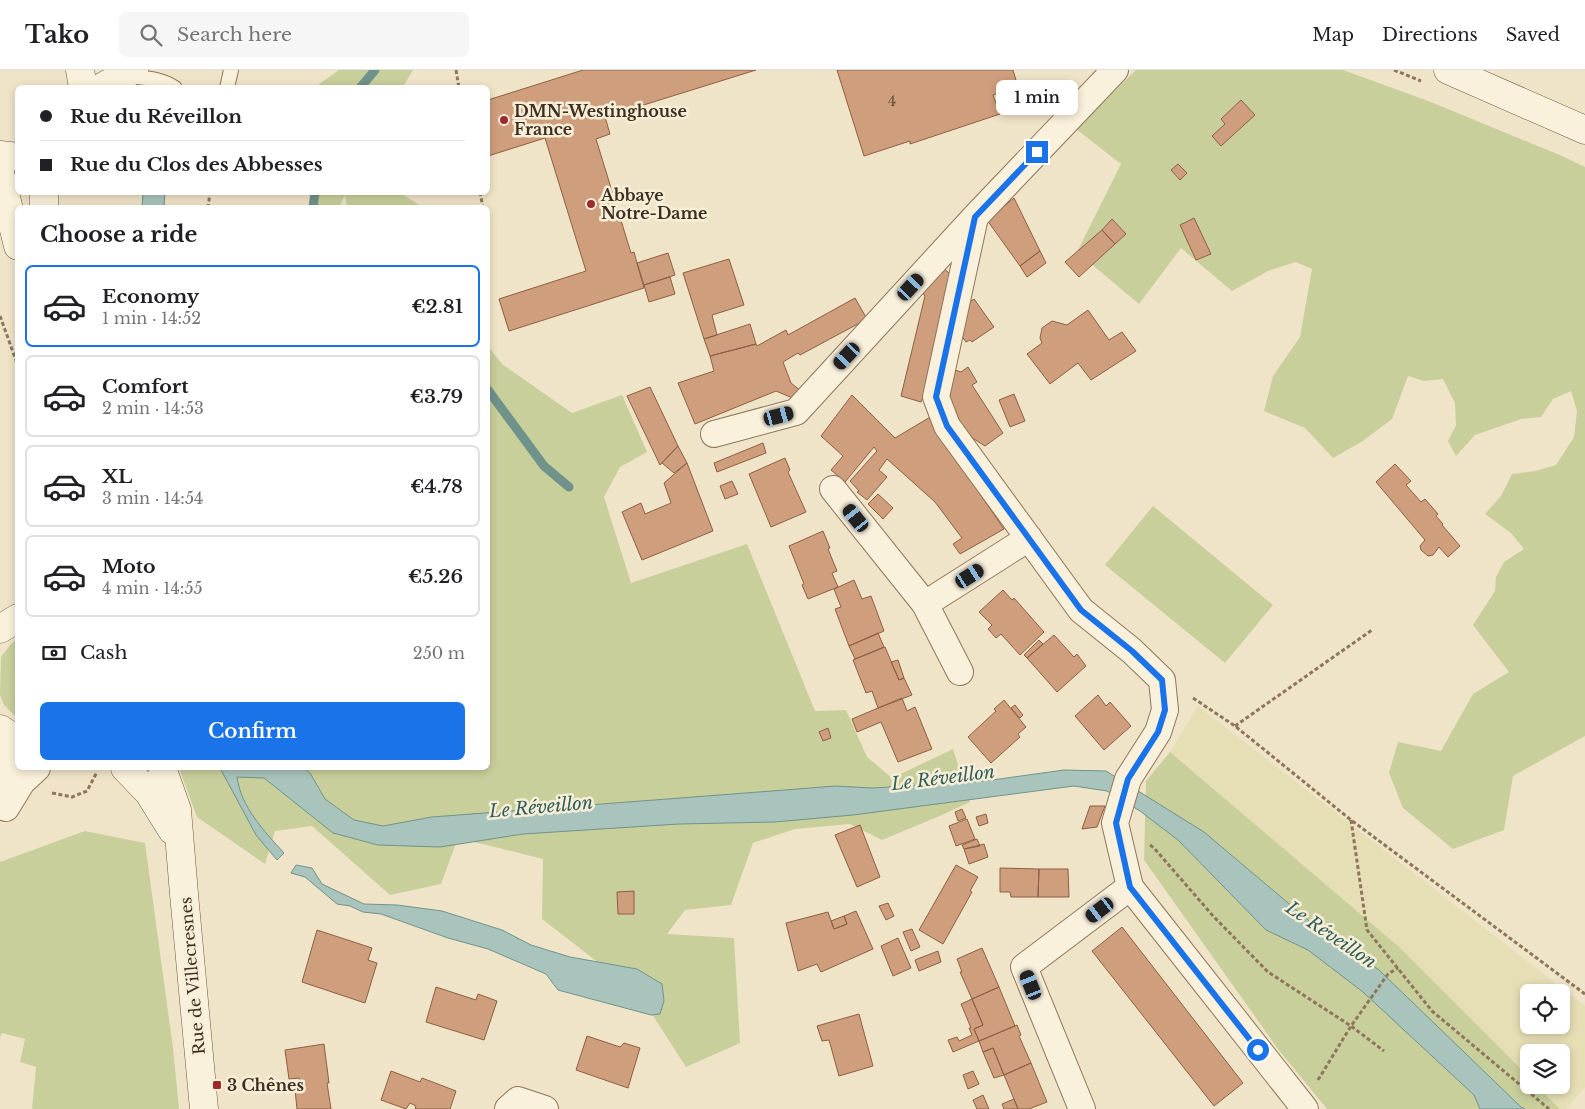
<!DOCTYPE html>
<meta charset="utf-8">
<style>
:root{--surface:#fff;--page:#f6f6f6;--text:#202124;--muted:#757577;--line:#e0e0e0;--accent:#1a73e8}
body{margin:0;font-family:"Libre Baskerville",serif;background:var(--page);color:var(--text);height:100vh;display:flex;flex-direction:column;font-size:19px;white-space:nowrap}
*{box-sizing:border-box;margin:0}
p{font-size:16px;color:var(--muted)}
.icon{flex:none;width:28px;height:28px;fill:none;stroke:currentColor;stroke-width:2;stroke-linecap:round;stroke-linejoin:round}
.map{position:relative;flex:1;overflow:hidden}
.side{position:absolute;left:15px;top:135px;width:475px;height:565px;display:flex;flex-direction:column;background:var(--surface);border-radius:8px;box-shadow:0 2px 8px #0003}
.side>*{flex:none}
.hud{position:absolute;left:15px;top:15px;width:475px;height:110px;border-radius:8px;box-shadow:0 2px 8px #0003;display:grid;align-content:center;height:110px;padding:0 25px;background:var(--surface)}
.controls{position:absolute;left:1520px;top:914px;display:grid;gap:10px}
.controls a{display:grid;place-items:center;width:50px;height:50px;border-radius:8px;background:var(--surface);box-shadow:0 2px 8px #0003;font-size:25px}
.end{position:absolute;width:22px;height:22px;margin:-11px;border:6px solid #1a73e8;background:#fff;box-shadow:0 0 0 2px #fff}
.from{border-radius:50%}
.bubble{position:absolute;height:35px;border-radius:8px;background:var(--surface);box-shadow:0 2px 8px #0003;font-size:16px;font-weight:600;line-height:35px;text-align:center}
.car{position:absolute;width:15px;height:30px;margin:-15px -8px;border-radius:6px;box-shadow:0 0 4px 1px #0007;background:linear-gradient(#222 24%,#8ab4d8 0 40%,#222 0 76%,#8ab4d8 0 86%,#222 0)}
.hud b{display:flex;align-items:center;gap:18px;height:48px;font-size:19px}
.hud b+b{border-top:1px solid var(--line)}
.hud i{width:12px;height:12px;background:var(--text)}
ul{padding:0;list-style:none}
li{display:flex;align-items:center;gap:15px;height:82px;margin:0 10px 8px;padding:0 15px;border:2px solid var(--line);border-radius:8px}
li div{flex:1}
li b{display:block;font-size:19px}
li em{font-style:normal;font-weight:600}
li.active{border-color:var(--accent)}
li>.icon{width:45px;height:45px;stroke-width:1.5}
h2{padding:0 25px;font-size:22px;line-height:60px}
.pay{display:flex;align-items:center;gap:12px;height:55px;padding:0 25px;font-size:19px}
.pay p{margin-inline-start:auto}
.action{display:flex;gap:10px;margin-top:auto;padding:10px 25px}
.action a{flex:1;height:58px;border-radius:8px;background:var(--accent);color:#fff;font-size:20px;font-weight:600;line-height:58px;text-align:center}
header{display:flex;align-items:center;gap:30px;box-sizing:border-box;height:70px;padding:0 25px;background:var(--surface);border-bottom:1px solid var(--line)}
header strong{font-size:24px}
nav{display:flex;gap:28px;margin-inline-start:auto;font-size:18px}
.search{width:350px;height:45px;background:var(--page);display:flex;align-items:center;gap:12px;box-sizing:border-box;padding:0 18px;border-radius:8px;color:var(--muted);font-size:19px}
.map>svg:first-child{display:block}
.farmland{fill:#e6deb5;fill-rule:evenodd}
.green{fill:#c9cf9b}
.water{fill:#a9c4bc;stroke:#6f938a}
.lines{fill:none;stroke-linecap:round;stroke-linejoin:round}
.stream{stroke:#6f938a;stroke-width:9}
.building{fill:#cf9f7d;stroke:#8d5f41}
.lane-casing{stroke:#8d765c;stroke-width:16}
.street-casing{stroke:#8d765c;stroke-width:28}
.secondary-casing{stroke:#6f573f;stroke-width:29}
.path{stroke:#8d765c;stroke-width:3;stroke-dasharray:4 2.5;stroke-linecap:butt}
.lane{stroke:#faf1dc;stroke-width:14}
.street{stroke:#faf1dc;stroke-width:26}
.secondary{stroke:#faf1dc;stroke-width:28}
.route{stroke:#1a73e8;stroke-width:6}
.poi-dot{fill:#9e2a2b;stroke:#f7eed8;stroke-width:2}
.labels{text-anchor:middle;stroke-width:5;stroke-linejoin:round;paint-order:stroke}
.number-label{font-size:14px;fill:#624a37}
.poi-label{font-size:16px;font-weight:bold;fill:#3d2e20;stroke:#f7eed8;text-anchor:start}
.street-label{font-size:16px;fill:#3d2e20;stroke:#f7eed8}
.water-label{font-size:18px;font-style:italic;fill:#2f5d5a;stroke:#f7eed8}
</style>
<header>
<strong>Tako</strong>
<div class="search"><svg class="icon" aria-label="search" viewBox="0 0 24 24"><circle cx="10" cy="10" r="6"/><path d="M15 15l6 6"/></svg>Search here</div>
<nav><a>Map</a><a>Directions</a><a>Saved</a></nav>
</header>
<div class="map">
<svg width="1585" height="1039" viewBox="0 0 1585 1039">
<rect width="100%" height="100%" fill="#f0e4c8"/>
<path class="farmland" d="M 1198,636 L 1585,936 L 1585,1017 L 1566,1039 L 1560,1039 L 1536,1015 L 1561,1015 L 1561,982 L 1529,982 L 1529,1007 L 1398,876 L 1170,682 ZM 1529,922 L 1561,922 L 1561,955 L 1529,955 Z"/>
<path class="green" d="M 339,0 L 413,0 L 403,17 L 315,17 Z
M 1136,0 L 1343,0 L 1431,32 L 1562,86 L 1585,97 L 1585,666 L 1513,706 L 1504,760 L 1453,779 L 1403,738 L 1389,703 L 1398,672 L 1441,681 L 1473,624 L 1509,602 L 1473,555 L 1495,521 L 1496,507 L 1504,492 L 1524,479 L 1511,463 L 1485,444 L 1501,426 L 1512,404 L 1535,401 L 1556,395 L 1574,367 L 1577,341 L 1571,321 L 1553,329 L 1541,347 L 1521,349 L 1475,365 L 1456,386 L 1448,371 L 1456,355 L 1455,333 L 1443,309 L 1424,311 L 1408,306 L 1392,349 L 1363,371 L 1333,388 L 1305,358 L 1264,341 L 1273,306 L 1300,267 L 1312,199 L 1296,192 L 1268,201 L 1232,221 L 1181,178 L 1139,234 L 1077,182 L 1121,94 L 1076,59 Z
M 316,123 L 400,123 L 423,137 L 347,137 L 345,125 L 339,137 L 310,137 Z
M 488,276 L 502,294 L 572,343 L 622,325 L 647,382 L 620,397 L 604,427 L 631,513 L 747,474 L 815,641 L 846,640 L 867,687 L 892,708 L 953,679 L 970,732 L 942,745 L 882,770 L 850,754 L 795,759 L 753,773 L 731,835 L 685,840 L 667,864 L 734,868 L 740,973 L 686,997 L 639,924 L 542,849 L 543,789 L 458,768 L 441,814 L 390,825 L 312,756 L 275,761 L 265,794 L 197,747 L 179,698 L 488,698 Z
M 1153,436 L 1273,535 L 1225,593 L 1105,495 Z
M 17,569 L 17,648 L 4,635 L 0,625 L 1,587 L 11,574 Z
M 1170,682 L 1398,876 L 1529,1007 L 1529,1015 L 1536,1015 L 1560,1039 L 1327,1039 L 1278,979 L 1144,790 L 1146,711 Z
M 85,761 L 145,773 L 173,978 L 179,1039 L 32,1039 L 36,997 L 20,992 L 25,969 L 2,963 L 0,967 L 0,792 Z"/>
<path class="water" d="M 143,123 L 165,123 L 164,137 L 142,137 Z
M 220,698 L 304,698 L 310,703 L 325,729 L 354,750 L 383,756 L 432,747 L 785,720 L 835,716 L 873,718 L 985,711 L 1064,700 L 1106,701 L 1204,762 L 1313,854 L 1379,900 L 1521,1037 L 1525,1039 L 1480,1039 L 1474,1025 L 1363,922 L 1308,880 L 1266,860 L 1178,770 L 1140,741 L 1107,721 L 1074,716 L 853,745 L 775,752 L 679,754 L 523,764 L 440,777 L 378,775 L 333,763 L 264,708 L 237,707 C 241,737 264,761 284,783 L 277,790 L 256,765 Z
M 296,795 L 312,798 L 322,814 L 364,834 L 397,835 L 442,841 L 502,860 L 531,875 L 570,887 L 637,899 L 662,914 L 664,931 L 660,944 L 651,945 L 558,920 L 546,904 L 488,879 L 448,868 L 381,844 L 363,842 L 350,836 L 337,834 L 305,807 L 291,803 Z"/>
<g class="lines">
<path class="stream" d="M 360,18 L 375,0
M 313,138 L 315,122
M 488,320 L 544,396 L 569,417"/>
</g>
<path class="building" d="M 583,0 L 756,0 L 605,47 L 610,64 L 596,69 L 631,183 L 634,182 L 644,218 L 509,261 L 499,229 L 586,201 L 545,68 L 488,86 L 488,30 Z
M 837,0 L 1013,0 L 1018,17 L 993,25 L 1000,44 L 910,74 L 910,71 L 864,86 Z
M 1241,30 L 1255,45 L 1221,76 L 1212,66 L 1225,54 L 1221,49 Z
M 1178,94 L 1187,103 L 1180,110 L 1171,100 Z
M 1014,128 L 1040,181 L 1020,196 L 987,150 Z
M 1194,148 L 1211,184 L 1196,190 L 1180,155 Z
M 1112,149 L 1126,164 L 1115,174 L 1102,160 Z
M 1102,160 L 1115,174 L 1079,207 L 1065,192 Z
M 1040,181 L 1046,193 L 1027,207 L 1020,196 Z
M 668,183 L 675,205 L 644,215 L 637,193 Z
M 729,189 L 744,235 L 712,245 L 717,265 L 704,269 L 683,203 Z
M 943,198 L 955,208 L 930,311 L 921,332 L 901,326 L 925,226 L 922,222 Z
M 670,207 L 675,224 L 649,232 L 644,215 Z
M 855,228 L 867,249 L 800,285 L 798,283 L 783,292 L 791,313 L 801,321 L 795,329 L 776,321 L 695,354 L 678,313 L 714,301 L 710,286 L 756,274 L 757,276 L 786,260 L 788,265 Z
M 974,229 L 994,257 L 972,272 L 970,270 L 966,272 L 961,265 L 966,234 Z
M 1088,240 L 1109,270 L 1122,262 L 1136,281 L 1091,310 L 1078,293 L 1050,314 L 1027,284 L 1042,273 L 1040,268 L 1042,258 L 1052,251 L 1067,255 Z
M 750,254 L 756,274 L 710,286 L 704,269 Z
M 968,297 L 977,312 L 972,315 L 1003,363 L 985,376 L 963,362 L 947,338 L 955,300 L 961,302 Z
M 650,317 L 678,376 L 660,395 L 627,326 Z
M 1014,324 L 1025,351 L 1010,357 L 999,330 Z
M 852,325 L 895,368 L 932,346 L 982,427 L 1004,459 L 960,484 L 953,474 L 962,468 L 935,432 L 887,389 L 879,400 L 887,407 L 867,430 L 857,422 L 859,421 L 850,411 L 877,381 L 874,377 L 845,412 L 831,400 L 843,386 L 821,366 Z
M 763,373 L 766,383 L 717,402 L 714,393 Z
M 678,376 L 687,393 L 674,403 L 662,393 Z
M 785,388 L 790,400 L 788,402 L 806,442 L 771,457 L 749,404 Z
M 687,393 L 713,461 L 642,490 L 622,442 L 641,433 L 645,444 L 671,433 L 664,413 Z
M 1395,394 L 1411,411 L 1406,415 L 1421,432 L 1425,429 L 1438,444 L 1436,446 L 1443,454 L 1442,455 L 1460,476 L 1448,487 L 1439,477 L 1433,485 L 1428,486 L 1421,480 L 1420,476 L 1425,470 L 1376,412 Z
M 732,411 L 738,424 L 725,429 L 720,416 Z
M 878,424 L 893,438 L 883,449 L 868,434 Z
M 823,461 L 830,478 L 828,479 L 837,501 L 832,503 L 838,517 L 808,529 L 802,515 L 804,514 L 789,476 Z
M 854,510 L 862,529 L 871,526 L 884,561 L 849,576 L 835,539 L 841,537 L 834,519 Z
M 1003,520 L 1012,530 L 1014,528 L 1044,562 L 1020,585 L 1001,564 L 996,568 L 988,559 L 992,555 L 979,542 Z
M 878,563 L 884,577 L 855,589 L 849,576 Z
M 1054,565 L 1074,587 L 1077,584 L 1086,596 L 1057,622 L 1027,588 Z
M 1039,570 L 1043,574 L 1027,588 L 1024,585 Z
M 885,577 L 899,610 L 904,608 L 912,625 L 878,638 L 872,621 L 866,623 L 853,590 Z
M 898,590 L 904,608 L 899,610 L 891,592 Z
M 1098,625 L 1106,636 L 1110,632 L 1131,656 L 1104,680 L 1075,646 Z
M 902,628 L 907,641 L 915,637 L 932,679 L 898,692 L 881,652 L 857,662 L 852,649 Z
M 1004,630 L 1026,657 L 1018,664 L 1020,667 L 991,693 L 968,667 L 996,641 L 994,639 Z
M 1015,635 L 1023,645 L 1020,648 L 1011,638 Z
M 828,658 L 831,668 L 823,671 L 819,662 Z
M 1090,736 L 1105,736 L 1097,757 L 1082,759 Z
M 962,739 L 966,748 L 958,751 L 955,742 Z
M 986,744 L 988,753 L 979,756 L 976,747 Z
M 967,749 L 975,769 L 956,776 L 949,756 Z
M 860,755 L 880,807 L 857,817 L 835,765 Z
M 977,769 L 980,776 L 964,779 L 962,775 Z
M 984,774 L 988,787 L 969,794 L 964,779 Z
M 956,795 L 978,807 L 970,821 L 972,822 L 943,874 L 919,860 Z
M 1000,798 L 1039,799 L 1038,827 L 1011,827 L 1010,822 L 1000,822 Z
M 1039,799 L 1068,799 L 1069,827 L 1038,827 Z
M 634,821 L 634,844 L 618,844 L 617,822 Z
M 888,833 L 894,846 L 886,850 L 879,836 Z
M 856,841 L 873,879 L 821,902 L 817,894 L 798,901 L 786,853 L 828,842 L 834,859 L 847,854 L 844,846 Z
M 844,846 L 847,854 L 834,859 L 831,851 Z
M 1122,857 L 1243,1013 L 1214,1036 L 1092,881 Z
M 912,859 L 920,877 L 911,881 L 903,862 Z
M 317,860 L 372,878 L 368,890 L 377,893 L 365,933 L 302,912 Z
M 898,868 L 911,898 L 893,906 L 881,876 Z
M 982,878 L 999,917 L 972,929 L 960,902 L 962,902 L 957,889 Z
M 938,881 L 941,892 L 919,901 L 915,890 Z
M 436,917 L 476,930 L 478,924 L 497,931 L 484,970 L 426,952 Z
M 999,917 L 1015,956 L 979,971 L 974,959 L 983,955 L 972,929 Z
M 972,929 L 983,955 L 974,959 L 979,971 L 953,982 L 948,970 L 957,967 L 959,971 L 972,965 L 969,958 L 971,958 L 961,934 Z
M 859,944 L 873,996 L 839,1006 L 829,970 L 822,971 L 817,956 Z
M 1017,955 L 1021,965 L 1019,966 L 1031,993 L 1004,1005 L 993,978 L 983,982 L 979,971 Z
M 587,966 L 620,977 L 624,973 L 640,978 L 628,1018 L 576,1000 Z
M 324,974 L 329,1013 L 327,1013 L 331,1039 L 297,1039 L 295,1020 L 301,1019 L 299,1008 L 289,1009 L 285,980 Z
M 993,978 L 1004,1005 L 994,1008 L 983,982 Z
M 1031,993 L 1047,1032 L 1029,1039 L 1018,1039 L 1004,1005 Z
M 391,1001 L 420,1012 L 422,1008 L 456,1021 L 450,1039 L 415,1039 L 416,1036 L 410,1033 L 406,1039 L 381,1030 Z
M 973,1001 L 979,1014 L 968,1019 L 963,1005 Z
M 983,1025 L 989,1039 L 977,1039 L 973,1030 Z
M 1014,1029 L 1018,1039 L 1004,1039 L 1002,1034 Z"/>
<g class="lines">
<g class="lane-casing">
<path id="lane" d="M 127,6 C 144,8 160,8 175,18
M 227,18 L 231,0"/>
</g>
<g class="street-casing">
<path id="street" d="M 975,147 L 936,327 L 947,356 L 1081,540 L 1132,581 L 1162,610 L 1165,640 L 1158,662 L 1128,709 L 1115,753 L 1130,817 L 1305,1039
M 714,364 L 796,342 L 975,147 L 1115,0
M 833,419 L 925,534 L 1029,468
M 925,534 L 960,602
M 2,662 L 8,734
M 6,738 L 22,712 L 37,698
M 508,1039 L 518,1030 L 545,1039
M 1082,1039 L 1024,897 L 1130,817"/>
</g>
<g class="secondary-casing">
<path id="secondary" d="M 80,0 L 83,18
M 1448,0 L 1585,60
M 100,18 L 134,0
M 0,85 L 18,87
M 0,103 L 18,176
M 44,138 L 44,122
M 0,559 L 18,548
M 0,659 L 18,671
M 125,698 L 149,723 L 172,760
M 162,698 L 177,740 L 184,824 L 204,1039"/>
</g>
<path class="path" d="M 456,0 L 459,18
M 1394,0 L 1421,11
M 480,122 L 483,138
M 208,138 L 210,122
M 0,246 L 18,296
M 1193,628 L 1235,656 L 1351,750 L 1585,924
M 1235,656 L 1372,560
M 52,723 L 72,727 L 87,721 L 97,702
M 1351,750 L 1367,860 L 1432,941 L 1549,1039
M 1150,775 L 1154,778 L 1214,847 L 1268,902 L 1351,956 L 1384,981
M 1318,1010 L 1351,956 L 1388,904 L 1398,898"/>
<use href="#lane" class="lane"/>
<use href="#street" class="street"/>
<use href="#secondary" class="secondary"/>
</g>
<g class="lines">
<path class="route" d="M 1037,82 L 975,147 L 936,327 L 947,356 L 1081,540 L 1132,581 L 1162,610 L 1165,640 L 1158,662 L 1128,709 L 1116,753 L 1130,817 L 1258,980"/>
</g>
<g class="poi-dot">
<circle cx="504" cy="50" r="5"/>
<circle cx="591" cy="134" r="5"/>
<rect x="212" y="1010" width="10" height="10" rx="2.5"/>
</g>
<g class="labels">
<g class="number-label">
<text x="892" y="36">4</text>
</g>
<g class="poi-label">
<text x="514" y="47">DMN-Westinghouse<tspan x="514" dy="18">France</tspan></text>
<text x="601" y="131">Abbaye<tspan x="601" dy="18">Notre-Dame</tspan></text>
<text x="227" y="1021">3 Chênes</text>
</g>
<g class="street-label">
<text transform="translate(192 906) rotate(-95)" y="6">Rue de Villecresnes</text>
</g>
<g class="water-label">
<text transform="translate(943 708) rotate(-7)" y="6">Le Réveillon</text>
<text transform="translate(541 737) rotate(-5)" y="6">Le Réveillon</text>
<text transform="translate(1331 865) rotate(34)" y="6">Le Réveillon</text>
</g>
</g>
</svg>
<div class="controls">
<a><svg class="icon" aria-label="locate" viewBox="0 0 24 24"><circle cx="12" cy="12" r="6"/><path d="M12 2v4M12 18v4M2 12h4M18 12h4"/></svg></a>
<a><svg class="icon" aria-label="layers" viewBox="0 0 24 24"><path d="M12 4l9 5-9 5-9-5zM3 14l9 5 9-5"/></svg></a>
</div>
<i class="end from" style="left:1258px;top:980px"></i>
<i class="end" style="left:1037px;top:82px"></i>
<div class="bubble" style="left:996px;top:10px;width:82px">1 min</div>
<i class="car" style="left:911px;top:217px;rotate:43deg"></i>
<i class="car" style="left:847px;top:286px;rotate:223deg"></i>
<i class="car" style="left:779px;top:346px;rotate:75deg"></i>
<i class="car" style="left:856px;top:448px;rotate:321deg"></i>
<i class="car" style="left:970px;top:506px;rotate:57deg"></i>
<i class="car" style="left:1100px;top:840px;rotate:233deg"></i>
<i class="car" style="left:1031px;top:915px;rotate:338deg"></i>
<div class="hud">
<b><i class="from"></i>Rue du Réveillon</b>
<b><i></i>Rue du Clos des Abbesses</b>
</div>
<section class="side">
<h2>Choose a ride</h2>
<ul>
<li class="active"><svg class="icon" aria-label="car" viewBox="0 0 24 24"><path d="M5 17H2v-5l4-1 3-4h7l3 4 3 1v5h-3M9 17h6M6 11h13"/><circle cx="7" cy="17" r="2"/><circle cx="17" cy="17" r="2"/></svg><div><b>Economy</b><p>1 min · 14:52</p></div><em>€2.81</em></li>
<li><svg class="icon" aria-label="car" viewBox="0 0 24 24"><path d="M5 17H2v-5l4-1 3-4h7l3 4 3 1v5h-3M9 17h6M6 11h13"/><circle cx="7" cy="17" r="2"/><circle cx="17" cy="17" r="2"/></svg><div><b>Comfort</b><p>2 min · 14:53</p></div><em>€3.79</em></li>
<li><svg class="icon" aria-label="car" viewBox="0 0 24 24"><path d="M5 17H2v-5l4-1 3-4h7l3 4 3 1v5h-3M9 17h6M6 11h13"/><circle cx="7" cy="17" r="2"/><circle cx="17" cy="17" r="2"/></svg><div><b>XL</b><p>3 min · 14:54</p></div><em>€4.78</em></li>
<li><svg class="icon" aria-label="car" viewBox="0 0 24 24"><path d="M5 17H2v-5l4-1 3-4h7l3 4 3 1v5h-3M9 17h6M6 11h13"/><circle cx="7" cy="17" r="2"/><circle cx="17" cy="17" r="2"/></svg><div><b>Moto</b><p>4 min · 14:55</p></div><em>€5.26</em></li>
</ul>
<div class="pay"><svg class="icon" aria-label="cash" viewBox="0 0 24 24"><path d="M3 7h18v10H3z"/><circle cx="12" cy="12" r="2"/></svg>Cash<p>250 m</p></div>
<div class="action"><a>Confirm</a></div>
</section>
</div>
